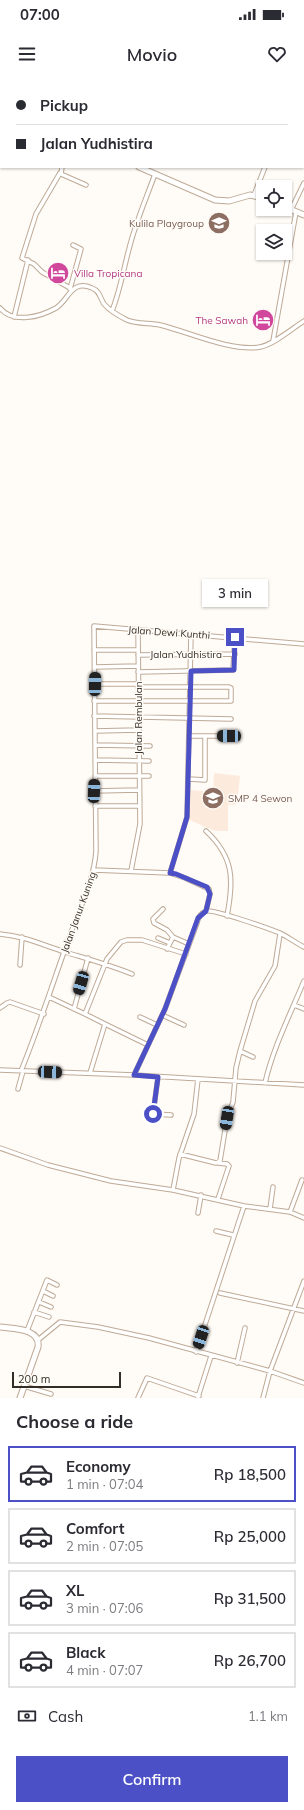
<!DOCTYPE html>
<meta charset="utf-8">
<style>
:root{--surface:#fff;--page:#f2f2f3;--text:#2b2b33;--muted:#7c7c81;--line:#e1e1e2;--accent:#4b50c6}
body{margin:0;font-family:Mulish,sans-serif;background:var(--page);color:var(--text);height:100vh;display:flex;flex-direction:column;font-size:15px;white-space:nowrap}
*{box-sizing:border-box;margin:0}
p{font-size:13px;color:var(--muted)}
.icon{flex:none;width:22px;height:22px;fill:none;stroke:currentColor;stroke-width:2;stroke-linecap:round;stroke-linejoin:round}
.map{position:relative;height:1318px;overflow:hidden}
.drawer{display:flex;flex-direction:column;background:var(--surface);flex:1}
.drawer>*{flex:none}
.top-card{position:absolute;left:0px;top:0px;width:304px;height:88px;box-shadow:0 1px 3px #0004;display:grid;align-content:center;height:88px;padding:0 16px;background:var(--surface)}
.buttons{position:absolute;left:256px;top:100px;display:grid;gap:8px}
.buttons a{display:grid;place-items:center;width:36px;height:36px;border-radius:0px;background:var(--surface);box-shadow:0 1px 3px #0004;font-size:20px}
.scale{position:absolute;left:12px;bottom:10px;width:109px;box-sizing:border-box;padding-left:4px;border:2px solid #342d25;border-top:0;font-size:11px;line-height:14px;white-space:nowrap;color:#342d25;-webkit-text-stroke:3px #fffbf6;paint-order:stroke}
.end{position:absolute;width:18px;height:18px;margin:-9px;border:5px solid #4b50c6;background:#fff;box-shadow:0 0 0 2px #fff}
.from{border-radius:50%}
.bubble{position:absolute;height:28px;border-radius:0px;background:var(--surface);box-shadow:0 1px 3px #0004;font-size:13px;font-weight:600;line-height:28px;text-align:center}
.car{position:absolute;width:12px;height:24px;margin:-12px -6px;border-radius:5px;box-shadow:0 0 3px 1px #0007;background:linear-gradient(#222 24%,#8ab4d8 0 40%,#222 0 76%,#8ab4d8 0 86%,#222 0)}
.top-card b{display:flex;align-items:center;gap:14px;height:38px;font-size:15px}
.top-card b+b{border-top:1px solid var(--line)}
.top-card i{width:10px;height:10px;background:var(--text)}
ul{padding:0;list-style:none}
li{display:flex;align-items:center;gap:12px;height:56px;margin:0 8px 6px;padding:0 8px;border:2px solid var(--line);border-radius:0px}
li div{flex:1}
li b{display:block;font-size:15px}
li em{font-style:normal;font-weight:600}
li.current{border-color:var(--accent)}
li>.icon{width:36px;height:36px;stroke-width:1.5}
h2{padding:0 16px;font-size:18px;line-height:48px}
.pay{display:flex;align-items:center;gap:10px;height:44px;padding:0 16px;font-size:15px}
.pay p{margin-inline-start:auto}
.action{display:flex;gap:8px;margin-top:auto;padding:8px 16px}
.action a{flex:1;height:46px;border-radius:0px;background:var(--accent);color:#fff;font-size:16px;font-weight:600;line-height:46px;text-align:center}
.status{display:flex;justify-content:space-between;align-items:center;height:28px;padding:0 20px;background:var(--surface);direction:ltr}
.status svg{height:11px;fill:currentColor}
header{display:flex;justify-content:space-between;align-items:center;height:52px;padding:0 16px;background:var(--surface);font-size:18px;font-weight:600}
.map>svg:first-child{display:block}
.built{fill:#fcebdc}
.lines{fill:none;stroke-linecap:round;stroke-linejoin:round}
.minor-casing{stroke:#beaa97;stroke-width:5.5}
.secondary-casing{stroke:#beaa97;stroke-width:7}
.minor{stroke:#fff;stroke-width:3.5}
.secondary{stroke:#fff;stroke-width:5}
.route{stroke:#4b50c6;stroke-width:5}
.labels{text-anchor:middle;stroke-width:3;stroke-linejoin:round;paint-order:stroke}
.education-label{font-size:10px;fill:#785e54;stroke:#fffbf6;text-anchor:end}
.hotel-label{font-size:10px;fill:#b23c85;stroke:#fffbf6;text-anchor:start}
.street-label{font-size:10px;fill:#342d25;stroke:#fffbf6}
</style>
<div class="status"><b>07:00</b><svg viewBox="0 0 49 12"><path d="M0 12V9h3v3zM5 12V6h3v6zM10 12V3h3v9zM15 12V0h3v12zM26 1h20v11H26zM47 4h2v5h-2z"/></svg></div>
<header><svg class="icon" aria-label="menu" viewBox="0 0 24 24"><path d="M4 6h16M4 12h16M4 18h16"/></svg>Movio<svg class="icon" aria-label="heart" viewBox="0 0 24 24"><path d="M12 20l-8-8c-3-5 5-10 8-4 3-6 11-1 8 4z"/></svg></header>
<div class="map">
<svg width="304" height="1318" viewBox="0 0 304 1318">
<rect width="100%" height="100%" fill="#fffbf6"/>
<path class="built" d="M 214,693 L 240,696 L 237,724 L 228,725 L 228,751 L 215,751 L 187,739 L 189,710 L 213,712 Z"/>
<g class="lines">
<g class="minor-casing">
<path id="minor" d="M 85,0 L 88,1
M 211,0 L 214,0
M 247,0 L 251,1
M 8,1 L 9,0
M 28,1 L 28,0
M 48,1 L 48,0
M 66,1 L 67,0
M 106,1 L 107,0
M 141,1 L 141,0
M 159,1 L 159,0
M 178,1 L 178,0
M 274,1 L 275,0
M 294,1 L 294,0
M 299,1 L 299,0
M 0,20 L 1,18
M 303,23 L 304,23
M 62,87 L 61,94 L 86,105
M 60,93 L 36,134 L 22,178 L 34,184 L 42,192 L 70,208
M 254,115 L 265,87
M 291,130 L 304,103
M 70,209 L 81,169 L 73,165
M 0,228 C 13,244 40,237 56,228 C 69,220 71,199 92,208 C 100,211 100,218 104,224 C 110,231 119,236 127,240 C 136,244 150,243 160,245 C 189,252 231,272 260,267 C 273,265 293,248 304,241
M 112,231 C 120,211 123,191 129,169 C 135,144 146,119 155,94
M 14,237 L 28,180
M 273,261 L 296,132
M 191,554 L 187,737 L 170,793 L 185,798 L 209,809 L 210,814 L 206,831
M 94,570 L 138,570
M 138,575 L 235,574
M 95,587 L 138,586
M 138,592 L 233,590 L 235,557
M 95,604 L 138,604
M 94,621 L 231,621 L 231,608 L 229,607 L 138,607
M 94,636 L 231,639
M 95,651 L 138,650
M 190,656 L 229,656
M 95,665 L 150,666
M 95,680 L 149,681
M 95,696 L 149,696
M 189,699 L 205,700 L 205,656
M 94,711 L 138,710
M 95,726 L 139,726
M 206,751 C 234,777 234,800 227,836
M 94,790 L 170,793
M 131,791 L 140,744 L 138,550
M 163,829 L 153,839 L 154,843 L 167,850 L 173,857 L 189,864
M 0,854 C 24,856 43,865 65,872 C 88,879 110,885 132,894
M 158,858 L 170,863
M 167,869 L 173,857
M 20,885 L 22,857
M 49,917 L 85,934
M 294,925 L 304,929
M 0,928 L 7,923 L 10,922 L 44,934
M 74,929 L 88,878
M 162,935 L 184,945
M 140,937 L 157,945
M 105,944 L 85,934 L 107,879 L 121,862 L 127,860 L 142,860 L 186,874
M 240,971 L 253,977
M 0,990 L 134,995 L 304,1005
M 21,991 C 39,947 53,902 69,858 C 79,829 94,801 96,771 L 94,546 L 304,564
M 90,993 L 105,944 L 148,965
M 134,995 L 165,929 L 197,843 C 198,838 201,833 206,831 C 214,829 270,849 280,853 C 288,857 296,863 304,867
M 158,997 L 153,1034 L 171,1035
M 265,1003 C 273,968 290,935 304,901
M 18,1009 L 23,991
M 0,1068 L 48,1085 L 111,1101 L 173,1110 L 244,1126 L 290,1132 L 304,1138
M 180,1074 L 216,1083 L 220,1081 L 227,1038 L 233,1022 L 236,988 L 240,971 L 255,921 L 275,886 L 280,854
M 173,1110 L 179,1078 L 194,1034 L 198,999
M 218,1119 L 229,1086 L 227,1084 L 218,1083
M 270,1129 L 273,1107
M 290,1132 L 302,1100
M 198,1133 L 201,1115
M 216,1151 L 233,1155
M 43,1211 L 53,1216
M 220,1213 L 304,1231
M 39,1222 L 51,1227
M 34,1232 L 49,1237
M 27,1251 L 47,1200 L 57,1205
M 38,1260 L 60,1242 L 98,1247 L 149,1258 L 270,1291 L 304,1303
M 196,1272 L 244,1126
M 237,1283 L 245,1248
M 24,1306 L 51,1314
M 198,1317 L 211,1276
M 138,1318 L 147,1298 L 199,1316
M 263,1318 L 270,1291 L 304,1201"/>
</g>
<g class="secondary-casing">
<path id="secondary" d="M 0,38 L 1,38
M 139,87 L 215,120 L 229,121 L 250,115 L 263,118
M 285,127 L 304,135
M 0,1247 C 13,1249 41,1248 38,1267 L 20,1318"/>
</g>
<use href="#minor" class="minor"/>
<use href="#secondary" class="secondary"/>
</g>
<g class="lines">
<path class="route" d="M 153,1034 L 158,997 L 134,995 L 165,929 L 198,838 L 206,831 L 210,814 L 207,807 L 176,794 L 170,793 L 187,737 L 191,591 L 234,590 L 235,557"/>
</g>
<defs>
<g id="school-disc" transform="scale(1.15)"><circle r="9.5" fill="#8d6e63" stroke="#fffbf6"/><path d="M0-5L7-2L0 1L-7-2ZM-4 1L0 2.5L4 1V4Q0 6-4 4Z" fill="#fff"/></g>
<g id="hotel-disc" transform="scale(1.15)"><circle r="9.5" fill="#d1479c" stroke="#fffbf6"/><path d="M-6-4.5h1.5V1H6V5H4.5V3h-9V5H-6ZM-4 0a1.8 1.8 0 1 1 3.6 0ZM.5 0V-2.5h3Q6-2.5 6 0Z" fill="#fff"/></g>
</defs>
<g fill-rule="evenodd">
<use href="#school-disc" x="219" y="143"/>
<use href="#hotel-disc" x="58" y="193"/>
<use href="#hotel-disc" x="263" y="240"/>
<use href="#school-disc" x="213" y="718"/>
</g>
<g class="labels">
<g class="education-label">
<text x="204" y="147">Kulila Playgroup</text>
<text x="228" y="722" text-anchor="start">SMP 4 Sewon</text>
</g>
<g class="hotel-label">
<text x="74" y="197">Villa Tropicana</text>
<text x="248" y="244" text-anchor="end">The Sawah</text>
</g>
<g class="street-label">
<text transform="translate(169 552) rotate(4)" y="4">Jalan Dewi Kunthi</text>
<text x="186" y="578">Jalan Yudhistira</text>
<text transform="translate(138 638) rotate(-90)" y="4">Jalan Rembulan</text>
<text transform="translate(78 832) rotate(-70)" y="4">Jalan Janur Kuning</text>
</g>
</g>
</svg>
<div class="buttons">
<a><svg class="icon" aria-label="locate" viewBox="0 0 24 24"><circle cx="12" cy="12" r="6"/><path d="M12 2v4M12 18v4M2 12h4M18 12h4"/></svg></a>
<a><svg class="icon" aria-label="layers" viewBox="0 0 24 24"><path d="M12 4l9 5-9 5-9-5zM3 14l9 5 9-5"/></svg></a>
</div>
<div class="scale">200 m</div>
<i class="end from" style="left:153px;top:1034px"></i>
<i class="end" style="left:235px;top:557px"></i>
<div class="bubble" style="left:202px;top:499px;width:66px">3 min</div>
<i class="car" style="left:95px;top:604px;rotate:1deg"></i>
<i class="car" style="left:229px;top:656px;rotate:271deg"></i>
<i class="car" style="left:94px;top:711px;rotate:2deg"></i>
<i class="car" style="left:81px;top:903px;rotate:196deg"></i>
<i class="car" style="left:50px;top:992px;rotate:92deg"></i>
<i class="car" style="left:227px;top:1038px;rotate:189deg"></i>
<i class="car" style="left:201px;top:1257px;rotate:198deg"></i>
<div class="top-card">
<b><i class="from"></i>Pickup</b>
<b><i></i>Jalan Yudhistira</b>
</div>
</div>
<section class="drawer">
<h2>Choose a ride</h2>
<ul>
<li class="current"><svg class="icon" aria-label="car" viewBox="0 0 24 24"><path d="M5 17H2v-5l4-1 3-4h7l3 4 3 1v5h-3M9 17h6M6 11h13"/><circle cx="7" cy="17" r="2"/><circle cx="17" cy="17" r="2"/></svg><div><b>Economy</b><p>1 min · 07:04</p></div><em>Rp 18,500</em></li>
<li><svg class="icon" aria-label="car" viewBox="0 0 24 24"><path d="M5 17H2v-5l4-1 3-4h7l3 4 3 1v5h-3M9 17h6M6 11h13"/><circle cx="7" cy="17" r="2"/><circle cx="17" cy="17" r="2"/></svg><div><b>Comfort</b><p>2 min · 07:05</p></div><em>Rp 25,000</em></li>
<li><svg class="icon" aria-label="car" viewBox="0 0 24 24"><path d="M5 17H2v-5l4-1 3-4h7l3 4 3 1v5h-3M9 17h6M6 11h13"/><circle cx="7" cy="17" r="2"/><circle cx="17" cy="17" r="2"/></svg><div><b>XL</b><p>3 min · 07:06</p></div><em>Rp 31,500</em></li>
<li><svg class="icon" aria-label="car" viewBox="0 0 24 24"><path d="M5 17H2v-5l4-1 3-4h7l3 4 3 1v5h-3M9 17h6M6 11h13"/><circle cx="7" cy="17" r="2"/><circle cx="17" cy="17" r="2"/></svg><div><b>Black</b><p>4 min · 07:07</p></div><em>Rp 26,700</em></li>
</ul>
<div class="pay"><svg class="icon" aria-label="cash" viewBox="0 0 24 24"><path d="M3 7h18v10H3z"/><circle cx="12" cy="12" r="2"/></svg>Cash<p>1.1 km</p></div>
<div class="action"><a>Confirm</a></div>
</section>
